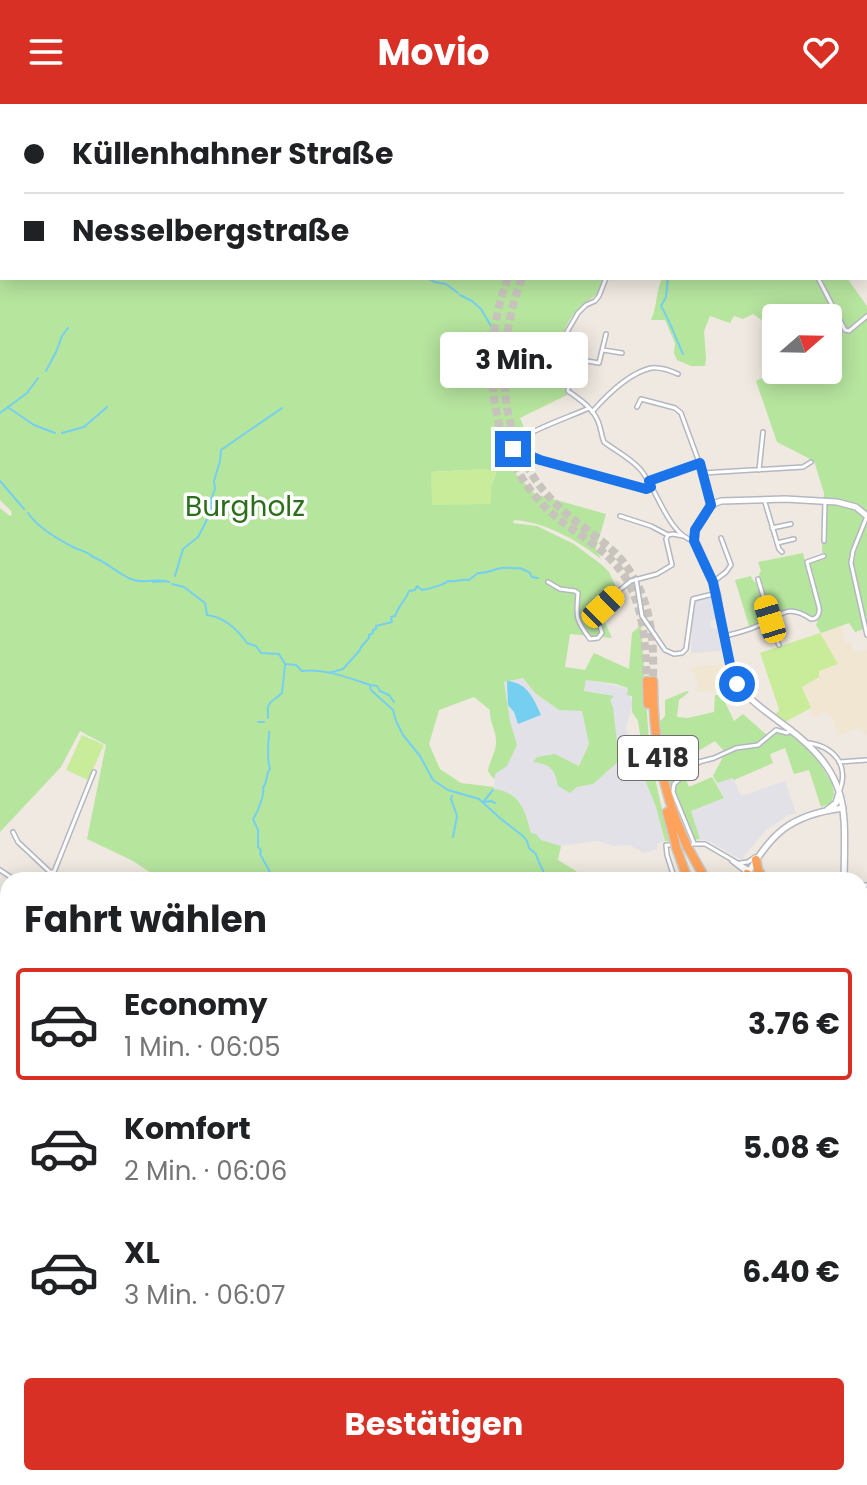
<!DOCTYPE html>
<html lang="de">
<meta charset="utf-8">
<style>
:root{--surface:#fff;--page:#f6f6f6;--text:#202124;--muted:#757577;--line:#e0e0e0;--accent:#d93025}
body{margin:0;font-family:Poppins,sans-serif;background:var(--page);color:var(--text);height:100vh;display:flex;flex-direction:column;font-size:30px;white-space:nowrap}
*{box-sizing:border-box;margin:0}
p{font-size:26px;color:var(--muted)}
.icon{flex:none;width:44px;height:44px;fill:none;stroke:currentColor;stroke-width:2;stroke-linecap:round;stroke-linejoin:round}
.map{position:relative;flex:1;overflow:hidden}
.sheet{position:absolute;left:0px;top:768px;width:868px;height:614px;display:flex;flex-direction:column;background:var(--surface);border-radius:24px 24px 0 0;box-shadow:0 4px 20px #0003}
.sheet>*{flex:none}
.guide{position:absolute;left:0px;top:0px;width:868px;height:176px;box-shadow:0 4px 20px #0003;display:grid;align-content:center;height:176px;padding:0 24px;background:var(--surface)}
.needle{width:52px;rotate:70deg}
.controls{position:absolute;left:762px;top:200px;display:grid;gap:16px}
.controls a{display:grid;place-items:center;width:80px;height:80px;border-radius:8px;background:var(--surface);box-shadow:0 4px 20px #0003;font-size:40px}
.end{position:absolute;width:36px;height:36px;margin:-18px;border:10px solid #1a73e8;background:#fff;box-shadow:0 0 0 4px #fff}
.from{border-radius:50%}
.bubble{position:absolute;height:56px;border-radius:8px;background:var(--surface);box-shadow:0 4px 20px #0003;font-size:26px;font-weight:700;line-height:56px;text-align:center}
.car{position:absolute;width:24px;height:48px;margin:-24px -12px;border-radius:10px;box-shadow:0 0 6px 2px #0007;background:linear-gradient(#f5c518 24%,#345 0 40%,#f5c518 0 76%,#345 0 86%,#f5c518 0)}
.guide b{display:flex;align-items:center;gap:28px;height:76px;font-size:30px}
.guide b+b{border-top:2px solid var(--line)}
.guide i{width:20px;height:20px;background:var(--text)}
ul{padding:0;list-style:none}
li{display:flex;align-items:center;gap:24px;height:112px;margin:0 16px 12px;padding:0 8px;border:4px solid transparent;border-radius:8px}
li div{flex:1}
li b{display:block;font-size:30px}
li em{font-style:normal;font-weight:700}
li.current{border-color:var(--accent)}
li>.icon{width:72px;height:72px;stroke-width:1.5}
h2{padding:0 24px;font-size:36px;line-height:96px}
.primary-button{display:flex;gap:16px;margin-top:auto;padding:16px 24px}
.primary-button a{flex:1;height:92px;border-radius:8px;background:var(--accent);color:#fff;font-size:32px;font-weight:700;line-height:92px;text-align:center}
header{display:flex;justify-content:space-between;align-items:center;height:104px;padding:0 24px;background:var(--accent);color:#fff;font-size:36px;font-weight:700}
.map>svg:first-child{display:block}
.industrial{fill:#e3e1e8}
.education{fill:#f0e6d1}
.green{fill:#b6e59e;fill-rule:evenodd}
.pitch{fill:#c9ec9a}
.water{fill:#75cff0}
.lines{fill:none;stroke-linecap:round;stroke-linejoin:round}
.stream{stroke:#75cff0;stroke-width:2}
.highway-tunnel{stroke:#c8c4bd;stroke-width:8;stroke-dasharray:8 4;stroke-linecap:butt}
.street-casing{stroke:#b4b7c1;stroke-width:6}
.secondary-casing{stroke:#b4b7c1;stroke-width:8}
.highway-casing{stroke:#c9c9c9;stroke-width:11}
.street{stroke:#fff;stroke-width:3}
.secondary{stroke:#fff;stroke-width:5}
.highway{stroke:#ffa35c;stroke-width:8}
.highway-bridge-casing{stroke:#c9c9c9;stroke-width:11;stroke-linecap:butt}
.highway-bridge{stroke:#ffa35c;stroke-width:8}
.route{stroke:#1a73e8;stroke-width:10}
.labels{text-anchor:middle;stroke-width:7;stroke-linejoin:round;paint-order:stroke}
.shield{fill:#fff;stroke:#6d6d6d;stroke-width:2}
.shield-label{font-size:26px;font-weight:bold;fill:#2e2e2e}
.park-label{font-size:28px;fill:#2c6e1b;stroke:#fff}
</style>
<header><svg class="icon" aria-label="menu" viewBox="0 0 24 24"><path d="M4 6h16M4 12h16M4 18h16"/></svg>Movio<svg class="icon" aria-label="heart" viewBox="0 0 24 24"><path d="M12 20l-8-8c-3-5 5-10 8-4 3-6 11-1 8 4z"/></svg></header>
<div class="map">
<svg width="867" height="1381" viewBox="0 0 867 1381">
<rect width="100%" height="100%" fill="#efe9e1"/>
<path class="industrial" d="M 714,493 L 718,515 L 711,516 L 711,524 L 719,525 L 723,547 L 691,549 L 694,499 L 695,497 Z
M 523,574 L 535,589 L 582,606 L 589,640 L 579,662 L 555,650 L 533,658 L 547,660 L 554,666 L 558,682 L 570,689 L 577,683 L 593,680 L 619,657 L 584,587 L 586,576 L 628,584 L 633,600 L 626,624 L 638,662 L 642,668 L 656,703 L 665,737 L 657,740 L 658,745 L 644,749 L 629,741 L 614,742 L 597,737 L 561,742 L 541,736 L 531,729 L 520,699 L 494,685 L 495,670 L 507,661 L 517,641 L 510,617 L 504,577 Z
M 733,673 L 741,692 L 785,677 L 796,709 L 787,712 L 766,726 L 742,755 L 734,752 L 709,737 L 700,735 L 691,707 L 724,694 L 717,679 Z
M 8,934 L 8,1075 L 0,1069 L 0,935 Z"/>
<path class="education" d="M 843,521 L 844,535 L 846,539 L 851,538 L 853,548 L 867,546 L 867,631 L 860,623 L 838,632 L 833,616 L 825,606 L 814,614 L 802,583 L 818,573 L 819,567 L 837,560 L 820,529 Z
M 725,560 L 730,576 L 738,586 L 723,591 L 706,587 L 697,588 L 695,584 L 699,582 L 692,563 Z"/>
<path class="green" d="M 0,0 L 867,0 L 866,64 L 866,2 L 2,2 L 2,174 L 604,174 L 597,190 L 581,202 L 570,215 L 565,224 L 559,261 L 549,260 L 549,275 L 566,280 L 567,291 L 520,314 L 527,330 L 505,341 L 508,345 L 503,353 L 514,368 L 535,390 L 606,410 L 596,445 L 601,455 C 577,436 545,418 514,416 L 513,419 L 537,422 L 574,440 L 602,461 L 609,468 L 617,485 L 614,487 L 615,490 L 600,508 L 612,534 L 570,530 L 565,563 L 585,566 L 594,549 L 629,565 L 632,529 L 641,521 L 650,653 L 662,705 L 673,738 L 665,737 L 656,703 L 642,668 L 640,630 L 638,617 L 632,608 L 632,592 L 627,591 L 628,584 L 616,580 L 586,576 L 584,587 L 614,592 L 610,596 L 613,603 L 619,657 L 593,680 L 577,683 L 570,689 L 558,682 C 555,665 550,660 533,658 L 537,653 L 555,650 L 579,662 L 589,640 L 582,607 L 559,606 L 535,589 L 523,574 L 504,578 L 510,617 L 517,641 L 507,662 L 495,670 L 495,675 L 492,673 L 488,667 C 489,658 495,650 496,640 C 497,627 489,618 490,606 L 474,593 L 439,606 L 429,640 L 440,665 L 461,679 L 494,683 L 494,685 C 520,688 525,706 531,729 L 536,730 L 541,736 L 561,742 L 558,756 L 576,767 L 584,776 L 162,776 L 133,757 L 87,735 L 106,641 L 80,627 L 61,663 L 0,728 L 0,404 L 10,412 L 12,411 L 11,407 L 0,396 ZM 485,365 L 496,369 L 491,383 L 490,400 L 431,368 Z
M 662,174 L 847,174 L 867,202 L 867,524 L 855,528 L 849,519 L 821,529 L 816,521 L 822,506 L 809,460 L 824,455 L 822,446 L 824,389 L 814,357 L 777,338 L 756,277 L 778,266 L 828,266 L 828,214 L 776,214 L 776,226 L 753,210 L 743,215 L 734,212 L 730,219 L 710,212 L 704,227 L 706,254 L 705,262 L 691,262 L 677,256 L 674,249 L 675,239 L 665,216 L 651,216 C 657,203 656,188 662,174 Z
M 803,449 L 818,509 L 815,512 L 811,513 C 797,501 786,505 771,509 L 759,470 L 761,467 L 758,458 Z
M 751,472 L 752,475 L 757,480 L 766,512 L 760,518 L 749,522 L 735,476 Z
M 687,587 L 689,588 L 679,596 L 677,613 L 688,614 L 714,608 L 715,591 L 726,591 L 724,596 L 734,617 L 743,610 L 768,632 L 758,640 L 740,642 L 725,648 L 715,637 L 688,653 L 684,650 L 676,654 L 672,674 L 675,680 L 685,673 L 689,683 L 712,673 L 724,694 L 691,707 L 700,735 L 687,737 C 672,699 661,661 658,619 L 665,612 L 665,596 Z
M 778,627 L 790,630 L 815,652 L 832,679 L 834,690 L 831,699 L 821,703 L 809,666 L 794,670 L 785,644 L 770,650 L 773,659 L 734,676 L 733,674 L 717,679 L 713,672 L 723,653 L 740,644 L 758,642 Z
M 860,1136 L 866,1138 L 867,1136 L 867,1381 L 470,1381 L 473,1374 L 860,1374 Z
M 29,1374 L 159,1374 L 154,1381 L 17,1381 Z
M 232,1374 L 376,1374 L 376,1381 L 272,1381 L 271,1377 L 249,1378 L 249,1381 L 198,1381 Z"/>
<path class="pitch" d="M 485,365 L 496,368 L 491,383 L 490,400 L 432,401 L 431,368 Z
M 820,529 L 838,560 L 819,567 L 819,573 L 802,583 L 811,604 L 785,618 L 775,610 L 779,607 L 778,602 L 760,549 Z
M 82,631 L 104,641 L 88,676 L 66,666 Z"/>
<path class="water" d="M 507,577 C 527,579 533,593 541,611 L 518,620 L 514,608 L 508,601 Z"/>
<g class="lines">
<path class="stream" d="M 140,0 L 141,2
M 354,0 L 354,2
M 360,0 L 362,2
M 781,0 L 781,2
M 0,73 L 2,74
M 428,174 L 434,178 L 446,180 L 458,189
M 668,174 L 666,193 L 661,202 C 670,217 676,235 683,250
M 460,191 L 472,197 L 481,205 L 491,222
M 46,267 L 56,248 L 62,232 L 68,224
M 9,304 L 34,321 L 55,329
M 0,309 L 27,289 L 38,274
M 62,329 L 84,323 L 107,303
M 0,377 L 24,405
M 28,409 C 38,424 59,436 75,444 C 82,447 87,447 93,453 C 107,458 118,470 131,475 C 145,481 157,473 169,478
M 175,472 L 183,445 L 198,433 L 211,408 L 211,396 L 215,385 L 214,377 L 220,357 L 221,346 L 282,304
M 153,478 L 166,477
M 172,480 L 184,483 L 205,499 L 207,511 C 225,513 237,525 247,539 L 256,542 L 261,549 L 279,550 L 285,560 L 296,561 L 302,567 C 325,564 349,574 370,581 L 371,586 L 393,606 L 396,617 L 403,631 L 420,652 L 433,676 L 448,686 L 479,695 L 501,715 L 523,732 L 527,737 L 529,744 L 536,750 C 538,759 545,767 546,776
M 329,569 L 343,565 L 360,546 L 361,543 L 369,534 L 369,531 L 373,529 L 373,526 L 376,525 L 376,522 L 392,518 L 391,513 L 395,512 C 398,502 406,496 409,487 L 415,486 L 417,482 L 422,486 C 428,485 444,481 448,477 C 456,478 461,475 469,476 L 478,469 C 488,470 493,465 502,464 C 509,463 514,465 520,464 L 529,468 L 532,473 L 538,474
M 372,581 L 377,582 L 380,587 L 389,591 L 394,598
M 268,614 C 267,596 269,601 282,589 L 285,561
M 258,618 L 264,618
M 269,628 C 269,639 266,653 270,665 L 268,668 L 265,681 L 263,683 C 265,690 257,710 253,715 L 258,726 L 258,743 L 261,746 L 260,750 L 270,768 L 268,772 L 270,776
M 452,692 L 451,695 L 457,712 L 453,733
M 484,697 L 493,686
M 485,698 L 491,697 L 495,699
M 860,1313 L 867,1312
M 867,1314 L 864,1318 L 867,1321
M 104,1374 L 104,1381
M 667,1374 L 676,1374
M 348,1381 L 348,1374
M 587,1381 L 593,1374"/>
<path class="highway-tunnel" d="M 710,2 L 713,0
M 727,2 L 729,0
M 508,174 C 478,252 488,356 555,412 C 579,432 610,447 627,476 C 645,508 645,542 647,577
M 522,174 C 493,249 496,343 557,401 C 580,424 611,438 629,466 C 652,500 654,537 653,577"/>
<g class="street-casing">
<path id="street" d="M 606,0 L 607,2
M 866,91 L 867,92
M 606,174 L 599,192 L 595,197 L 586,201 L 578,209 L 564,233 L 569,254 L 568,287 C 579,295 592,303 598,317 C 601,324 601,331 604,338 C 616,347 630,354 640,365 C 657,384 668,431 694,437
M 818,174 L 845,226 L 849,227 L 867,212
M 603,246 L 622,249
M 569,254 L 599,259 L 606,230
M 637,303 L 641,295 L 675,304 L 681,309 L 703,369 L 710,401
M 592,308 C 606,292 629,269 651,264 C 660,263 669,266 678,270
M 505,343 L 536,355 L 642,385 L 651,383
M 511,343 C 523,328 570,313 589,304
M 759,366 L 763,328
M 703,369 L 803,363 L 811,358
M 651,377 L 700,359
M 764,395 L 779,445 L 782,448
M 620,412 L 651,422 L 668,431 L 673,430 L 683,432
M 867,412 L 853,447 L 851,459 L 867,531
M 772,424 L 791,420
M 824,437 L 825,397
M 777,439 L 794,435
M 636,475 L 642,512 L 665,546 L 674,550 L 682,549 L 686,545 L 693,495 L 717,489
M 758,475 L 770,515
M 548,478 L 560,485 L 575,487 L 578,489 C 576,512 575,515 590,535 L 598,534 L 602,529 L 597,513 L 599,508 L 621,485 L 631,477 L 657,470 L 672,461 L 666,435 L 668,431
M 713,478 L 726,468 L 731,461 L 721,434
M 768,517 L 779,541
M 725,532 C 736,529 747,527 757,522 C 780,513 786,498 811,515 C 818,515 820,509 819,503 L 807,458 L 824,452
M 809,639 C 834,643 850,661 839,688
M 839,658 L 867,656
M 13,728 L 18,738 L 50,768 L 54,768
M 694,739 L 673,688 L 674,680 L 699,658 L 714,654 L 736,644 L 758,641 L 776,626 L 787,629 L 792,626
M 686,740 L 705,740 L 748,765
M 732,757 L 745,767
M 740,759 L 748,758 L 755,753
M 0,766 L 15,776
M 57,776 L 54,768 L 94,668
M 107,776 L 111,774 L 113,776
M 675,776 L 667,751 L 666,741 L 675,741
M 860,781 L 867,781
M 860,802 L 867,802
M 0,870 L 8,867
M 860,1059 L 867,1056
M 860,1097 L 863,1082 L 867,1079
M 0,1198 L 8,1218
M 0,1241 L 8,1228
M 0,1279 L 8,1301
M 860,1305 L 867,1300
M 0,1310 L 8,1306
M 0,1353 L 8,1348
M 249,1374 L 251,1381
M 435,1374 L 440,1381
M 333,1381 L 334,1374
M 470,1381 L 472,1374
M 550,1381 L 555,1374"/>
</g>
<g class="secondary-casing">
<path id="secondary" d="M 827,706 L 836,699 L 839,689
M 744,776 C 770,730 789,711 843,704
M 844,776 C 845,704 851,672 788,624 C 771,611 749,597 737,579 C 726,564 721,510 717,489 C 712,474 692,443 694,430 C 695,423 700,420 704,414 C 709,405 710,400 721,397 L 785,395 L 837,398 L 856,403 L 867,412
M 860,851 L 867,842
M 860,872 L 867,873
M 0,887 L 8,887
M 0,1136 L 8,1130"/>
</g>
<g class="highway-casing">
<path id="highway" d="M 647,577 L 648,600
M 653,577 C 653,633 661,686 685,737
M 667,708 L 675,738
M 687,742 L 706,776
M 676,743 L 688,776
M 756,756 L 758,766 L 763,774
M 747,770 L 758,776
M 860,907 L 867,910"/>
</g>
<use href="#street" class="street"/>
<use href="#secondary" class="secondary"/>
<use href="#highway" class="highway"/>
<g class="highway-bridge-casing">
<path id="highway-bridge" d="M 685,737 L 687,742
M 675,738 L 676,743"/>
</g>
<use href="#highway-bridge" class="highway-bridge"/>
</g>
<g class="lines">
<path class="route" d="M 513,345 L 540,356 L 646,385 L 651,383 L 649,377 L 700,359 L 711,401 L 695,426 L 694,437 L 713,478 L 731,565 L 737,580"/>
</g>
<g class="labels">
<rect class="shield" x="618" y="632" width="80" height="44" rx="6"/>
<g class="shield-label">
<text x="658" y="663">L 418</text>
</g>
<g class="park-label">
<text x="245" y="412">Burgholz</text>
</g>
</g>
</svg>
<div class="controls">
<a><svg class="needle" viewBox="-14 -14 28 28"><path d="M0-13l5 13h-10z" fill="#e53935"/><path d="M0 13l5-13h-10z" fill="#757577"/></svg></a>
</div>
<i class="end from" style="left:737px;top:580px"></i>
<i class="end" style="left:513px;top:345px"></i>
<div class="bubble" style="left:440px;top:228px;width:148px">3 Min.</div>
<i class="car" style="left:603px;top:503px;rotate:46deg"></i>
<i class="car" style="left:770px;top:515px;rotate:343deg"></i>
<div class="guide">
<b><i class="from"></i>Küllenhahner Straße</b>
<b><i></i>Nesselbergstraße</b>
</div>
<section class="sheet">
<h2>Fahrt wählen</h2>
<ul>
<li class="current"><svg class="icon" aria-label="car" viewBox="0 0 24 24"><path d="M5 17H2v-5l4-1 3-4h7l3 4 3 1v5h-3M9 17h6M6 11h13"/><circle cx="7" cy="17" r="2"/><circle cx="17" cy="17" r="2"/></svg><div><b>Economy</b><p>1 Min. · 06:05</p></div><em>3.76 €</em></li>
<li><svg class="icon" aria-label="car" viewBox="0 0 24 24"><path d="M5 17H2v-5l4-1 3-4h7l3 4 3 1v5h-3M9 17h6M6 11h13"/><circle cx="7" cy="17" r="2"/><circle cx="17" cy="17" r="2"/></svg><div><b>Komfort</b><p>2 Min. · 06:06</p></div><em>5.08 €</em></li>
<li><svg class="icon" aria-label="car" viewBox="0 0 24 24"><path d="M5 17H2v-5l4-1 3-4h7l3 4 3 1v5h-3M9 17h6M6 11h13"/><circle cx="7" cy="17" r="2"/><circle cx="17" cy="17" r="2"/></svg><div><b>XL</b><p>3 Min. · 06:07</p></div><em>6.40 €</em></li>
</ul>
<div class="primary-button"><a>Bestätigen</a></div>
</section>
</div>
